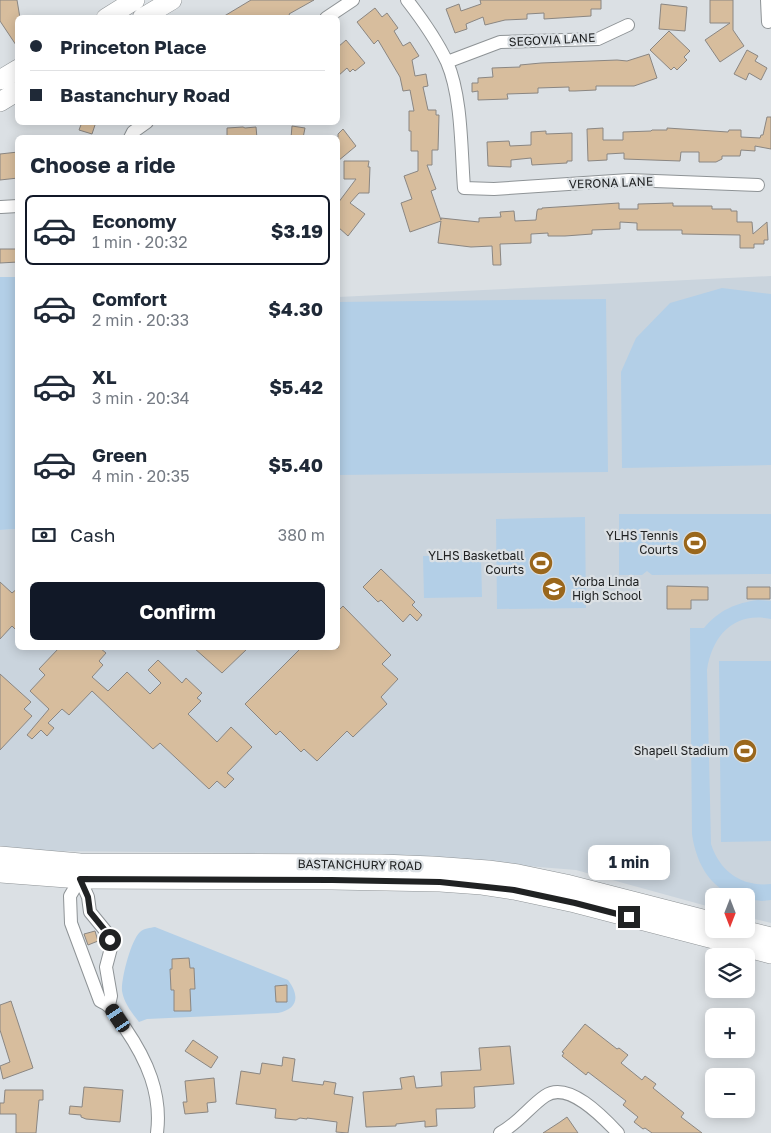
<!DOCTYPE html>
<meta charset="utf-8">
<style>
:root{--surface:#fff;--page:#f2f2f3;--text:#1f2937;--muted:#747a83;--line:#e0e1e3;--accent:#111827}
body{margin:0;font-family:"Golos Text",sans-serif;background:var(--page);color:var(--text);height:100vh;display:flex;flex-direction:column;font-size:19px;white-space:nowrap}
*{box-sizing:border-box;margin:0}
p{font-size:16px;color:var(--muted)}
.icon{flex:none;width:28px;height:28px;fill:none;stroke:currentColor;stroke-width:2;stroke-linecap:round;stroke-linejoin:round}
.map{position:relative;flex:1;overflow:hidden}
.drawer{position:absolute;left:15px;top:135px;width:325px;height:515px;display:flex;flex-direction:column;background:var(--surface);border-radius:8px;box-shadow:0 2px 12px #0003}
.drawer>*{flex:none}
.guide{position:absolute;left:15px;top:15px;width:325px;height:110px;border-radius:8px;box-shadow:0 2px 12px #0003;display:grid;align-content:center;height:110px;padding:0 15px;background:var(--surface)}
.needle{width:32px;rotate:180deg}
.buttons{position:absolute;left:705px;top:888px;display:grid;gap:10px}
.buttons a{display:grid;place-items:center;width:50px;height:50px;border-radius:8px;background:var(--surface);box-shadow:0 2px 12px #0003;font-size:25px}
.end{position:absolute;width:22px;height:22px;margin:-11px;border:6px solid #202223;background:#fff;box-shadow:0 0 0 2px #fff}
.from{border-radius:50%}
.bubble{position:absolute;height:35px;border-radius:8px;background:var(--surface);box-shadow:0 2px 12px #0003;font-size:16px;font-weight:700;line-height:35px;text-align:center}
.car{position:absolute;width:15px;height:30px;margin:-15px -8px;border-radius:6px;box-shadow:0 0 4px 1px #0007;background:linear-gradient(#222 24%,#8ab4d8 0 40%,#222 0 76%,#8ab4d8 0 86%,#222 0)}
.guide b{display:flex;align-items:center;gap:18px;height:48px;font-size:19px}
.guide b+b{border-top:1px solid var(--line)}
.guide i{width:12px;height:12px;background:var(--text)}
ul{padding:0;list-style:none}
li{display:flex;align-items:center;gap:15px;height:70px;margin:0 10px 8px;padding:0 5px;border:2px solid transparent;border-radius:8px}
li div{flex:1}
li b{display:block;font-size:19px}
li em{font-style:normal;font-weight:700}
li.current{border-color:var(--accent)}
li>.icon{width:45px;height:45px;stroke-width:1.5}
h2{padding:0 15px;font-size:22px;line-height:60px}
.pay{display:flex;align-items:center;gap:12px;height:55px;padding:0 15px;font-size:19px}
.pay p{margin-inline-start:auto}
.cta{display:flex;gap:10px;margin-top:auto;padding:10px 15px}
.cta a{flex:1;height:58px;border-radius:8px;background:var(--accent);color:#fff;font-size:20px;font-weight:700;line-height:58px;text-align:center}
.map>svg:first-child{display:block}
.built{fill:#cad4dd}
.green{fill:#b3cfe7}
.building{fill:#d7bd9d;stroke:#8a8682}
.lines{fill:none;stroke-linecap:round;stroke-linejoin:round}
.street-casing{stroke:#8e9396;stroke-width:14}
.secondary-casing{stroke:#8e9396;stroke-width:20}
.street{stroke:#fff;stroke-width:12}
.secondary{stroke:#fff;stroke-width:19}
.route{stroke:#202223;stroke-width:6}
.labels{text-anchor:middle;stroke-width:4.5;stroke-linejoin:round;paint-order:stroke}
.street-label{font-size:12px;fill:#202223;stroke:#dbe0e4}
.poi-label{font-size:12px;fill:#202223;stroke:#dbe0e4;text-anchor:end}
</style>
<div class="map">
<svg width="771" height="1133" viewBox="0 0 771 1133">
<rect width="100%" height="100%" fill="#dbe0e4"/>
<path class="built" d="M 771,276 L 771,923 L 746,917 L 746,896 L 714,896 L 714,908 L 576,870 L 377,854 L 51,851 L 0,847 L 0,530 L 17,529 L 18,648 L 338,648 L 338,297 Z"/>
<path class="green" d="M 0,277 L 18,277 L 17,529 L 0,530 Z
M 722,288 L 771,294 L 771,465 L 622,468 L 621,372 L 636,338 L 670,303 Z
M 606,299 L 608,472 L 338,475 L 338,302 Z
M 619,514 L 771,514 L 771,574 L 652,575 L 647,571 L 642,575 L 619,575 Z
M 585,517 L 586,608 L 497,609 L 496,519 Z
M 481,555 L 482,597 L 424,598 L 423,556 Z
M 758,600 L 771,601 L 771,619 C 734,611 712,636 707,670 L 711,844 C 720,872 742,887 771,884 L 771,900 L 762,901 L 746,899 L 746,896 C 713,896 696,864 692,834 L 690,628 L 704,628 C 719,610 736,603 758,600 Z
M 719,661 L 771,661 L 771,841 L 721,842 Z
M 155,927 L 288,980 C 300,996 298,1009 278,1013 L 147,1019 L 139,1022 C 132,1013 124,1003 122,991 C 121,979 131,940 140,932 C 144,928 150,928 155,927 Z"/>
<path class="building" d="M 0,0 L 17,0 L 20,18 L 18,18 L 18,48 L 0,21 Z
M 251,0 L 314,0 L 289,14 L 291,18 L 221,18 Z
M 480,0 L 601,0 L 601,9 L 591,9 L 591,16 L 544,19 L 544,13 L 527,14 L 527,19 L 505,20 L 485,25 L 483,17 L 466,24 L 467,29 L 455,33 L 446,9 L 459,4 L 461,11 L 481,4 Z
M 710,0 L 733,0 L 733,30 L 744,46 L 720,62 L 705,40 L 730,23 L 710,23 Z
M 661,4 L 687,7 L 685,31 L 659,29 Z
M 375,8 L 382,17 L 387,13 L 398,28 L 394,31 L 403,46 L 410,42 L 419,56 L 412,60 L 415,76 L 426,74 L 428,86 L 423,87 L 428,110 L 436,110 L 436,115 L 439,115 L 438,150 L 432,150 L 432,165 L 427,165 L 436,189 L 431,191 L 441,220 L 441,218 L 479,222 L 479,218 L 501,217 L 500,212 L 514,211 L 515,221 L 536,220 L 537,211 L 538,209 L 542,209 L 542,208 L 619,203 L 619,209 L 638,209 L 638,204 L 673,203 L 673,206 L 712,206 L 712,209 L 731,209 L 731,211 L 737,211 L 737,222 L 752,222 L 753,234 L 767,222 L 768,240 L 764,240 L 764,244 L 754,244 L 754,248 L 740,248 L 740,235 L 682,234 L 682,230 L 637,230 L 637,223 L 620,222 L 620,229 L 592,230 L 592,234 L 565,236 L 548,236 L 548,233 L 531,234 L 531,243 L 500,244 L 501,265 L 493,265 L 492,246 L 471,247 L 438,243 L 441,221 L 410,232 L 401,203 L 412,199 L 404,176 L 418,171 L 418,151 L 411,151 L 411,131 L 409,131 L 409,111 L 414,111 L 410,90 L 403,91 L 400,77 L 378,40 L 374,44 L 357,22 Z
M 669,31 L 690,51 L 684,57 L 687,60 L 677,70 L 674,67 L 671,70 L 650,50 Z
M 346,40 L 365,63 L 355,71 L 353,69 L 350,72 L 347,68 L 338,76 L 338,47 Z
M 747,50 L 758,56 L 755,61 L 767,68 L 761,80 L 749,73 L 746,80 L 734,74 Z
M 649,54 L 657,78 L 634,86 L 596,86 L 596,90 L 575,91 L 569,91 L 569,87 L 538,88 L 538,93 L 507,94 L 508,99 L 478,100 L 478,91 L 472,92 L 472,83 L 478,83 L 478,78 L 493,77 L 492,68 L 520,67 L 520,65 L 541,63 L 617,60 L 627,61 Z
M 767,117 L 771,117 L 771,149 L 755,146 L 755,151 L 741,150 L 740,156 L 722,156 L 722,159 L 716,162 L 699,162 L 699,152 L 681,152 L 680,161 L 624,159 L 624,153 L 607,154 L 607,160 L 588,161 L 587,129 L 603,128 L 603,140 L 623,140 L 623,132 L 651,131 L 652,130 L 667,130 L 667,128 L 728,132 L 729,130 L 741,130 L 741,137 L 760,138 L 761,135 L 763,135 Z
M 82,122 L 96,122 L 92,134 L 79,130 Z
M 292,126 L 305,128 L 303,138 L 291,138 Z
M 243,127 L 245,128 L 256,127 L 257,138 L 227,138 L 227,128 Z
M 343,129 L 356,146 L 338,161 L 338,134 Z
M 546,131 L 546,134 L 572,133 L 572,161 L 567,161 L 567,163 L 532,165 L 531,158 L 511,160 L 511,167 L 488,166 L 487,142 L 509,141 L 510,146 L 531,145 L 531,132 Z
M 18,152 L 18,178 L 0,180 L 0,154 Z
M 344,161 L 369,161 L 368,167 L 370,167 L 369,193 L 359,193 L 350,203 L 365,214 L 348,236 L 338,227 L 338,203 L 356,179 L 344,179 Z
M 0,249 L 18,249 L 18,262 L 0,263 Z
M 381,569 L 415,602 L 412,605 L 422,615 L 417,621 L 410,614 L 403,622 L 381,600 L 378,602 L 363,587 Z
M 0,582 L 12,593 L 18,588 L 18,632 L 12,626 L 0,639 Z
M 667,586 L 708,587 L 708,600 L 691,600 L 691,609 L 667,609 Z
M 747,587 L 770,587 L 770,599 L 747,599 Z
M 343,606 L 391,655 L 382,664 L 398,679 L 381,697 L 387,704 L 353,737 L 347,731 L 317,761 L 304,749 L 301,752 L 280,731 L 276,735 L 245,704 L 301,648 L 338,648 L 338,611 Z
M 59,648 L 100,648 L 106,653 L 99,661 L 103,665 L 92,677 L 108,691 L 127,672 L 150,694 L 161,683 L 148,670 L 158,660 L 182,683 L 186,678 L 202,693 L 197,698 L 201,701 L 188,714 L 217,742 L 231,727 L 252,747 L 227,773 L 234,779 L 225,788 L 217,781 L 209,789 L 160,743 L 153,749 L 92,691 L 69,715 L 62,709 L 48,723 L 54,728 L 47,736 L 41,730 L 32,739 L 27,735 L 49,709 L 30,691 L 45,675 L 39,669 Z
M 194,648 L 248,648 L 222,673 Z
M 0,674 L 31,702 L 24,709 L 32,716 L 0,750 Z
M 95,931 L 98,941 L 88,945 L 84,934 Z
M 189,958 L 190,968 L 194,968 L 195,989 L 190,989 L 191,1011 L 174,1011 L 174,990 L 171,990 L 170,969 L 172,969 L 172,959 Z
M 287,985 L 287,1002 L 276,1002 L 275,986 Z
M 11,1001 L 33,1068 L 3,1079 L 0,1066 L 10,1062 L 0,1030 L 0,1005 Z
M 585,1024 L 617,1049 L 619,1048 L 628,1055 L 621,1063 L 642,1080 L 645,1076 L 656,1084 L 653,1088 L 684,1113 L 681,1117 L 702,1133 L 652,1133 L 645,1128 L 643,1129 L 634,1122 L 638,1117 L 623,1105 L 626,1101 L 588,1072 L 586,1075 L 562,1056 L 564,1053 L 562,1052 Z
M 193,1040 L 218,1057 L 211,1068 L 185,1051 Z
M 510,1046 L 514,1084 L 474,1087 L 475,1107 L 473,1108 L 436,1109 L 437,1126 L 425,1127 L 425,1121 L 396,1124 L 396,1126 L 366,1127 L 363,1092 L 402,1089 L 400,1078 L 414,1076 L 416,1088 L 442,1086 L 441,1072 L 481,1070 L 479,1048 Z
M 283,1057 L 295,1059 L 292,1081 L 323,1085 L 324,1081 L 336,1083 L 334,1094 L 353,1097 L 348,1133 L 336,1132 L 337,1122 L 307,1118 L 307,1119 L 300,1118 L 296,1120 L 275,1118 L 276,1109 L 236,1104 L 241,1071 L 260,1074 L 262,1063 L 282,1066 Z
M 214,1078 L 216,1102 L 207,1103 L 208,1112 L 185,1114 L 183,1102 L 187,1102 L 185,1081 Z
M 84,1087 L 123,1090 L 120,1122 L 86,1119 L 81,1117 L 81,1115 L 69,1114 L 70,1106 L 82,1107 Z
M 5,1090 L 43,1090 L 43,1100 L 39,1100 L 36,1133 L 16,1133 L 16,1114 L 0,1114 L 0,1103 L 4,1103 Z
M 567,1117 L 578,1133 L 543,1133 L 560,1122 Z"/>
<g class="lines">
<g class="street-casing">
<path id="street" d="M 407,0 C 421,18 437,41 447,62 C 462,97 461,149 464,188 L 494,189 L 629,180 L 758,185
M 767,0 L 768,22
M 326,18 L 353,0
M 447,62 L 500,42 L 598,39 L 628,25
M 130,138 L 133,132 L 147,122
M 1,207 L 18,206
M 80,873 L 80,879 L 88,897 L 90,912 L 108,934 L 110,940 L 111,948 L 106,967 L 111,996 L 109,1005
M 80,879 L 70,896 L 71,923 L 100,1001 C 113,1006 117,1016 125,1028 C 147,1060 162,1094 157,1133
M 500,1133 C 519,1123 529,1107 545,1096 C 568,1080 603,1117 618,1133"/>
</g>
<g class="secondary-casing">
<path id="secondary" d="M 106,18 L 135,0
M 142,18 L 172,0
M 0,80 L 18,69
M 0,102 L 18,91
M 0,856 L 80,863 L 381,864 L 432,866 L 488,870 L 518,874 L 566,884 L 714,922
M 0,873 L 80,879 L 332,880 L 440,882 L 482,885 L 514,890 L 575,903 L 771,954
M 739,929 L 771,937"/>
</g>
<use href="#street" class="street"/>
<use href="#secondary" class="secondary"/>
</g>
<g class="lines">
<path class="route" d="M 110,940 L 108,934 L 90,912 L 88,897 L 80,879 L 332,880 L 440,882 L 514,890 L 575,903 L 629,917"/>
</g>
<defs>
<g id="stadium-disc" transform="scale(1.25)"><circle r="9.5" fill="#9a671c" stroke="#dbe0e4"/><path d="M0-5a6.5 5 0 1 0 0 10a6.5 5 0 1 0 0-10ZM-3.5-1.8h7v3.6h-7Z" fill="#fff"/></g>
<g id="school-disc" transform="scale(1.25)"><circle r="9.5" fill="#9a671c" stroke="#dbe0e4"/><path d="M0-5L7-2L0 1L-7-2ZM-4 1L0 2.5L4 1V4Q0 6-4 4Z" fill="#fff"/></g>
</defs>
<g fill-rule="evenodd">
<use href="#stadium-disc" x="695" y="543"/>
<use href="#stadium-disc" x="541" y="563"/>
<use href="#school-disc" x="554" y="589"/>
<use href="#stadium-disc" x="745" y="751"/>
</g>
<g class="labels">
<g class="street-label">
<text transform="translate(552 40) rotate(-3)" y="4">SEGOVIA LANE</text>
<text transform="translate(611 183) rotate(-2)" y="4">VERONA LANE</text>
<text transform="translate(360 865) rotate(1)" y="4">BASTANCHURY ROAD</text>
</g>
<g class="poi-label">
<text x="678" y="540">YLHS Tennis<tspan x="678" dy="14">Courts</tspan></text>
<text x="524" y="560">YLHS Basketball<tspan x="524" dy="14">Courts</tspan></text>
<text x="572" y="586" text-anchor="start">Yorba Linda<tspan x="572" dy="14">High School</tspan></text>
<text x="728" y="755">Shapell Stadium</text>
</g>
</g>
</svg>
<div class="buttons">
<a><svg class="needle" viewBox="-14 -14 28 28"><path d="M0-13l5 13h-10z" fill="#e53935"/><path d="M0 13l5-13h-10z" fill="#747a83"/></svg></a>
<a><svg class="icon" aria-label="layers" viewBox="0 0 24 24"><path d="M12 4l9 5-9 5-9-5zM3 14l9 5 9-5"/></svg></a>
<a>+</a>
<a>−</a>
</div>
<i class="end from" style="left:110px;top:940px"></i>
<i class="end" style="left:629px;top:917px"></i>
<div class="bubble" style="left:588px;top:845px;width:82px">1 min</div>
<i class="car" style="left:118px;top:1018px;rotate:326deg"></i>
<div class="guide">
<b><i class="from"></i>Princeton Place</b>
<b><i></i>Bastanchury Road</b>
</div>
<section class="drawer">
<h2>Choose a ride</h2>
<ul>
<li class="current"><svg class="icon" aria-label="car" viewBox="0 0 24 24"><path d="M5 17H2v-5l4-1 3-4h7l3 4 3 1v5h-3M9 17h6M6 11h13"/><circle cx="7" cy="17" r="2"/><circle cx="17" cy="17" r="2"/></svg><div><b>Economy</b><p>1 min · 20:32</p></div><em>$3.19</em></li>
<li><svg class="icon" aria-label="car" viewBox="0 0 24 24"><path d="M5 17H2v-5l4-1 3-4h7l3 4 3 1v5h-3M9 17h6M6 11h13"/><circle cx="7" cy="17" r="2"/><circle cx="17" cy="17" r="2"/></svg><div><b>Comfort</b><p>2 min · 20:33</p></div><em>$4.30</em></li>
<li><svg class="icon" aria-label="car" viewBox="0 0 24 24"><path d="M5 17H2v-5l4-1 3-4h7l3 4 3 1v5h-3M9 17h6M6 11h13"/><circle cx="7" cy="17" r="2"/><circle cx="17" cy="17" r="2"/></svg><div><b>XL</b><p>3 min · 20:34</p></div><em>$5.42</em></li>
<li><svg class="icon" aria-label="car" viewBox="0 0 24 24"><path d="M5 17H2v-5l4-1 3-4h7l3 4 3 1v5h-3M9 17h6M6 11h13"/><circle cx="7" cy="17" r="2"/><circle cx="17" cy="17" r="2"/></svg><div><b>Green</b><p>4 min · 20:35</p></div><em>$5.40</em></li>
</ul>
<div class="pay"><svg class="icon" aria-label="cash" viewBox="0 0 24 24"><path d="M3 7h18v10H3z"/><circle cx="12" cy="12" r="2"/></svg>Cash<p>380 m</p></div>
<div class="cta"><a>Confirm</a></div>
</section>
</div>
